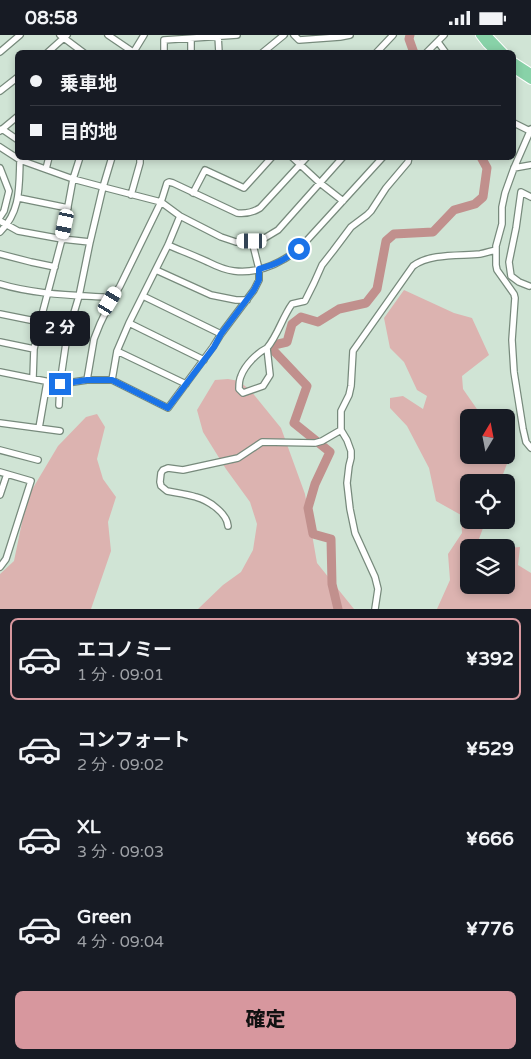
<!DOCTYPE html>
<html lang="ja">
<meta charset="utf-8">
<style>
:root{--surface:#171b24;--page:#242831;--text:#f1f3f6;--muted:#9ea1a6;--line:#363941;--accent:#d7979e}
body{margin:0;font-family:"Varela Round","Noto Sans JP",sans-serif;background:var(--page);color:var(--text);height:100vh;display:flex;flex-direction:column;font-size:19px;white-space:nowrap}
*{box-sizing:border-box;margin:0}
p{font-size:16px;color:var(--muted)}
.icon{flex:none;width:28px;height:28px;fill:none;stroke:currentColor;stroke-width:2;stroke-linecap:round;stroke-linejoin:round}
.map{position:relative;height:574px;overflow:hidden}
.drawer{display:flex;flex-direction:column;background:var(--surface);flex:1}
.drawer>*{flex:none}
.hud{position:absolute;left:15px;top:15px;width:501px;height:110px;border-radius:8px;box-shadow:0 2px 8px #0003;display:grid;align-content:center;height:110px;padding:0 15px;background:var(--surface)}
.needle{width:32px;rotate:10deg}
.controls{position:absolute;left:460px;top:374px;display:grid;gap:10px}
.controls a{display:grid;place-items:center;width:55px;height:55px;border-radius:8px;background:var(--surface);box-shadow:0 2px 8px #0003;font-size:25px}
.end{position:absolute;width:22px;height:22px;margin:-11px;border:6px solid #1a73e8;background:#fff;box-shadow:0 0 0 2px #fff}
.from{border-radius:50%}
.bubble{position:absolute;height:35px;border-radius:8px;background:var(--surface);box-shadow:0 2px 8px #0003;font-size:16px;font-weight:800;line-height:35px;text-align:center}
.car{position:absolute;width:15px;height:30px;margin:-15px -8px;border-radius:6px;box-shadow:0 0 4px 1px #0007;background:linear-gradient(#fff 24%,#345 0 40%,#fff 0 76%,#345 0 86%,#fff 0)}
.hud b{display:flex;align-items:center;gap:18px;height:48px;font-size:19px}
.hud b+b{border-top:1px solid var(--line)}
.hud i{width:12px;height:12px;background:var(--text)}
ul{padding:9px 0 0;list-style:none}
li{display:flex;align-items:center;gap:15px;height:82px;margin:0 10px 8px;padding:0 5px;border:2px solid transparent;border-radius:8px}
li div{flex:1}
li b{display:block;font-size:19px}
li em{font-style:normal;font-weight:800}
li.on{border-color:var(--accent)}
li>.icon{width:45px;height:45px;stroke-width:1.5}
.primary-button{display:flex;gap:10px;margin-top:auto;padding:10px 15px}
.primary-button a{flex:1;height:58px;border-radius:8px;background:var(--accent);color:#111;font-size:20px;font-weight:800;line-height:58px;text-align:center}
.status{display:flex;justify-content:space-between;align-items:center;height:35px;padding:0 25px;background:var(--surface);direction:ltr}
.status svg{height:14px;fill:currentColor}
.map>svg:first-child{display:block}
.green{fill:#dcb3b0;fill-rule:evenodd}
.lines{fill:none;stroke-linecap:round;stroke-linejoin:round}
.river{stroke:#c1908d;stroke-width:9}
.minor-casing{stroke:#778a7c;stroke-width:8}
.major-casing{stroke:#fff;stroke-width:10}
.minor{stroke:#fff;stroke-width:5.5}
.major{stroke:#88d2a8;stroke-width:8}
.route{stroke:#1a73e8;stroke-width:6}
</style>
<div class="status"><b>08:58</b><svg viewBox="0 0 49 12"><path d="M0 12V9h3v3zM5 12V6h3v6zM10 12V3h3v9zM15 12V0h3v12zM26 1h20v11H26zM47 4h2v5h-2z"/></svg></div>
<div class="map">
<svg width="531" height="574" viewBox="0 0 531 574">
<rect width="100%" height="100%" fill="#d0e4d5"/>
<path class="green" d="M 404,255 L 454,278 L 472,283 L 489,320 L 462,341 L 463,354 L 479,377 L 501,374 L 513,389 L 510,421 L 500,447 L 469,448 L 469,485 L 486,485 L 476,512 L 469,512 L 469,550 L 483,550 L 493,554 L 493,550 L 506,550 L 506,514 L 507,513 L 520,512 L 518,530 L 531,538 L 531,574 L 437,574 L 450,545 L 448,519 L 462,498 L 461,480 L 436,466 L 429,433 L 407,391 L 390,373 L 390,363 L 403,361 L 423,374 L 427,361 L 417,355 L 404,327 L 390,313 L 384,283 ZM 506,382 L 506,420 L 469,420 L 469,382 Z
M 228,344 L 239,346 L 251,356 L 281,393 L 305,459 L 317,528 L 354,574 L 198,574 L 223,550 L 241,537 L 253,515 L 257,489 L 250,467 L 226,434 L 203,397 L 197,375 L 215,345 Z
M 97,379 L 105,392 L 97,424 L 103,444 L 116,462 L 108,487 L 111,516 L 91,574 L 0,574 L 0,539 L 14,526 L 27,463 L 58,411 L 86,382 Z"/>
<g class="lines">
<path class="river" d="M 410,0 L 409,4 L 414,18
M 338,574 L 332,549 L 331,504 L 313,499 L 308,473 L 315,449 L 330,417 L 294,388 L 307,351 L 273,315 L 274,310 L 287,307 L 292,289 L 301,282 L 318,287 L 339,274 L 366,268 L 377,254 L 386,206 L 394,199 L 433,197 L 454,175 L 475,169 L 483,162 L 487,133 L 481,122"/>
<g class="minor-casing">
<path id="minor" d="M 60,0 L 84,18
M 108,0 L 133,17
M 218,0 L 219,18
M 294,0 L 299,5 L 340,2 L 350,0
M 191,4 L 191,18
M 438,7 L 446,18
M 0,17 L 20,0
M 47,18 L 67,0
M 133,18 L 144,0
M 164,18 L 164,5 L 237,0
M 262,18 L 284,0
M 376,18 L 393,0
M 426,18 L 444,0
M 0,56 L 18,42
M 514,88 L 530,96
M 2,94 L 18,105
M 531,94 L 514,133 L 505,158 L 502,172 L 502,189 L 496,211 L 496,230 L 497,235 L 514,259 L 515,263 L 512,305 L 514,337 L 523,394 L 526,407 L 531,413
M 0,96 L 18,81
M 0,112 L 20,125 L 73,144 L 103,152 L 161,167 L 180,181 L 221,202 L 236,207 L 252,206 L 263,204 L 278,195 L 343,122
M 292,122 L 320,148 L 343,166
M 0,133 L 9,156 L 4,176 L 0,182
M 514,133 L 531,130
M 46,134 L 49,122
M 193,158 L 205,135 L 244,153 L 272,122
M 131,160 L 140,128 L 140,122
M 19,163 L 68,173
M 0,186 L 18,196 L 62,204 L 90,207
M 0,197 C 21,176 19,152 20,125
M 168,210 C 182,216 195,221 208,227 C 216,231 225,235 234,236 C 258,239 281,228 299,214 L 383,122
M 0,219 L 31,227 L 55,232
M 156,235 L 211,260 L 236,265 L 247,265
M 0,249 C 33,259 69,260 103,262 L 111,266
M 529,251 L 519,247 L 511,241 L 509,227 L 516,193 L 521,157 L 531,162
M 143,261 L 221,299
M 0,279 L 40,287
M 129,288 L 204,325
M 0,307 L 34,314
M 267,313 C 278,300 282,283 292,269 L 305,266 L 314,248 L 322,230 L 333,216 L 351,192 L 367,180 L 371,176 L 386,153 L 408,127 L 409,122
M 267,313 L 270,340 L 263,351 L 243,358 L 239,354 C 239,350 239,345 241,341 C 245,330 257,318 267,313 Z
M 117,316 L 186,349
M 0,337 L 60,349 L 87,345 L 112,345 L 168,373 L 213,312 L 221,299 L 254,255 L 259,245 L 259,234 L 252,206
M 33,343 L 34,314 L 40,287 L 62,204 L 73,144 L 80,122
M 87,345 L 94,304 L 100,289 L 111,266 L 120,251 L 161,167 L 167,148 L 169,147 L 173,148 L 237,178 C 246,179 252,178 260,173 L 307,122
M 112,345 L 117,316 L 129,288 L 168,210 L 180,181
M 59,370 L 60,349 L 67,301 L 79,261 L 90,207 L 103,152 L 112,122
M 0,388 L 60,396
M 39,393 L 47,347
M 0,415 L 38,425
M 0,437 L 31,446 L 6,524 L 0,532
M 0,460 L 7,439
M 228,491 C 227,478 208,465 196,462 C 187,459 177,458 167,456 L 161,451 L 160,447 L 161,438 L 163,435 L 168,433 L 183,435 L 238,423 L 262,407 L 315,408 L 322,406 L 341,395
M 375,574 L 378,554 L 375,542 L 355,498 L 350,474 L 347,448 L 349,431 L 351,423 L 351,416 L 347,405 L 341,395 L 341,376 L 349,360 L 351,351 L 353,316 L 413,231 C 430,218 460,221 480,219 C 486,218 491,216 496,215"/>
</g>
<g class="major-casing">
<path id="major" d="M 480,0 L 487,9 L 496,18
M 487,0 L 504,18
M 514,27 L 531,38
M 514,34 L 531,45"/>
</g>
<use href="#minor" class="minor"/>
<use href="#major" class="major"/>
</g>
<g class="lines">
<path class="route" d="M 60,349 L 87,345 L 112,345 L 168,373 L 214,312 L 221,299 L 254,255 L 259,245 L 259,234 C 277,229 284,225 299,214"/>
</g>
</svg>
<div class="controls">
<a><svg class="needle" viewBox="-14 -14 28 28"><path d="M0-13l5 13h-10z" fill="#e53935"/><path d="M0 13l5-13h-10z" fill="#9ea1a6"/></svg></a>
<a><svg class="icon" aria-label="locate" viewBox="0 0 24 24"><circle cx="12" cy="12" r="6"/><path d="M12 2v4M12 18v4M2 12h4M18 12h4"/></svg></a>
<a><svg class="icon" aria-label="layers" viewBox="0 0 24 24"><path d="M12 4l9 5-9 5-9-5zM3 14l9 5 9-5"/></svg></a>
</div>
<i class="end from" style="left:299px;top:214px"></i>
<i class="end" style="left:60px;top:349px"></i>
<div class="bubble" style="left:30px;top:276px;width:60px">2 分</div>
<i class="car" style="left:65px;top:189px;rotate:192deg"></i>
<i class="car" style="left:252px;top:206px;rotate:270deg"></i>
<i class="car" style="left:110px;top:266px;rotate:31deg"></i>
<div class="hud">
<b><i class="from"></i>乗車地</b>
<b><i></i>目的地</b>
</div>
</div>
<section class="drawer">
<ul>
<li class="on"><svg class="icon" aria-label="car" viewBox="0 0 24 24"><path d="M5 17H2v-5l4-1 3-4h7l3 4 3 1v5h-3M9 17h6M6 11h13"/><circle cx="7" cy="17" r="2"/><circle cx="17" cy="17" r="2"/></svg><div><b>エコノミー</b><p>1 分 · 09:01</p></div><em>¥392</em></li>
<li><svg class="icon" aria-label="car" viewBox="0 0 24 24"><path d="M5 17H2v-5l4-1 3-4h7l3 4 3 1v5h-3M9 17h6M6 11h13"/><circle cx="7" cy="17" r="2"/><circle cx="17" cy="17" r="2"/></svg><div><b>コンフォート</b><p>2 分 · 09:02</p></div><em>¥529</em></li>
<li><svg class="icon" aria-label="car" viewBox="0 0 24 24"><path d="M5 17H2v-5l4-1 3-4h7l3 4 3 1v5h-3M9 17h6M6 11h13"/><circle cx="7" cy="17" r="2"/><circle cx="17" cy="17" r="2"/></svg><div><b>XL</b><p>3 分 · 09:03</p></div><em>¥666</em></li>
<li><svg class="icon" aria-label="car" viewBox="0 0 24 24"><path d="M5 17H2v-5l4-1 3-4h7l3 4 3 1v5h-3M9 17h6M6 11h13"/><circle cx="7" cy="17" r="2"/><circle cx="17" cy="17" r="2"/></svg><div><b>Green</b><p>4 分 · 09:04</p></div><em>¥776</em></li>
</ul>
<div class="primary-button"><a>確定</a></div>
</section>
